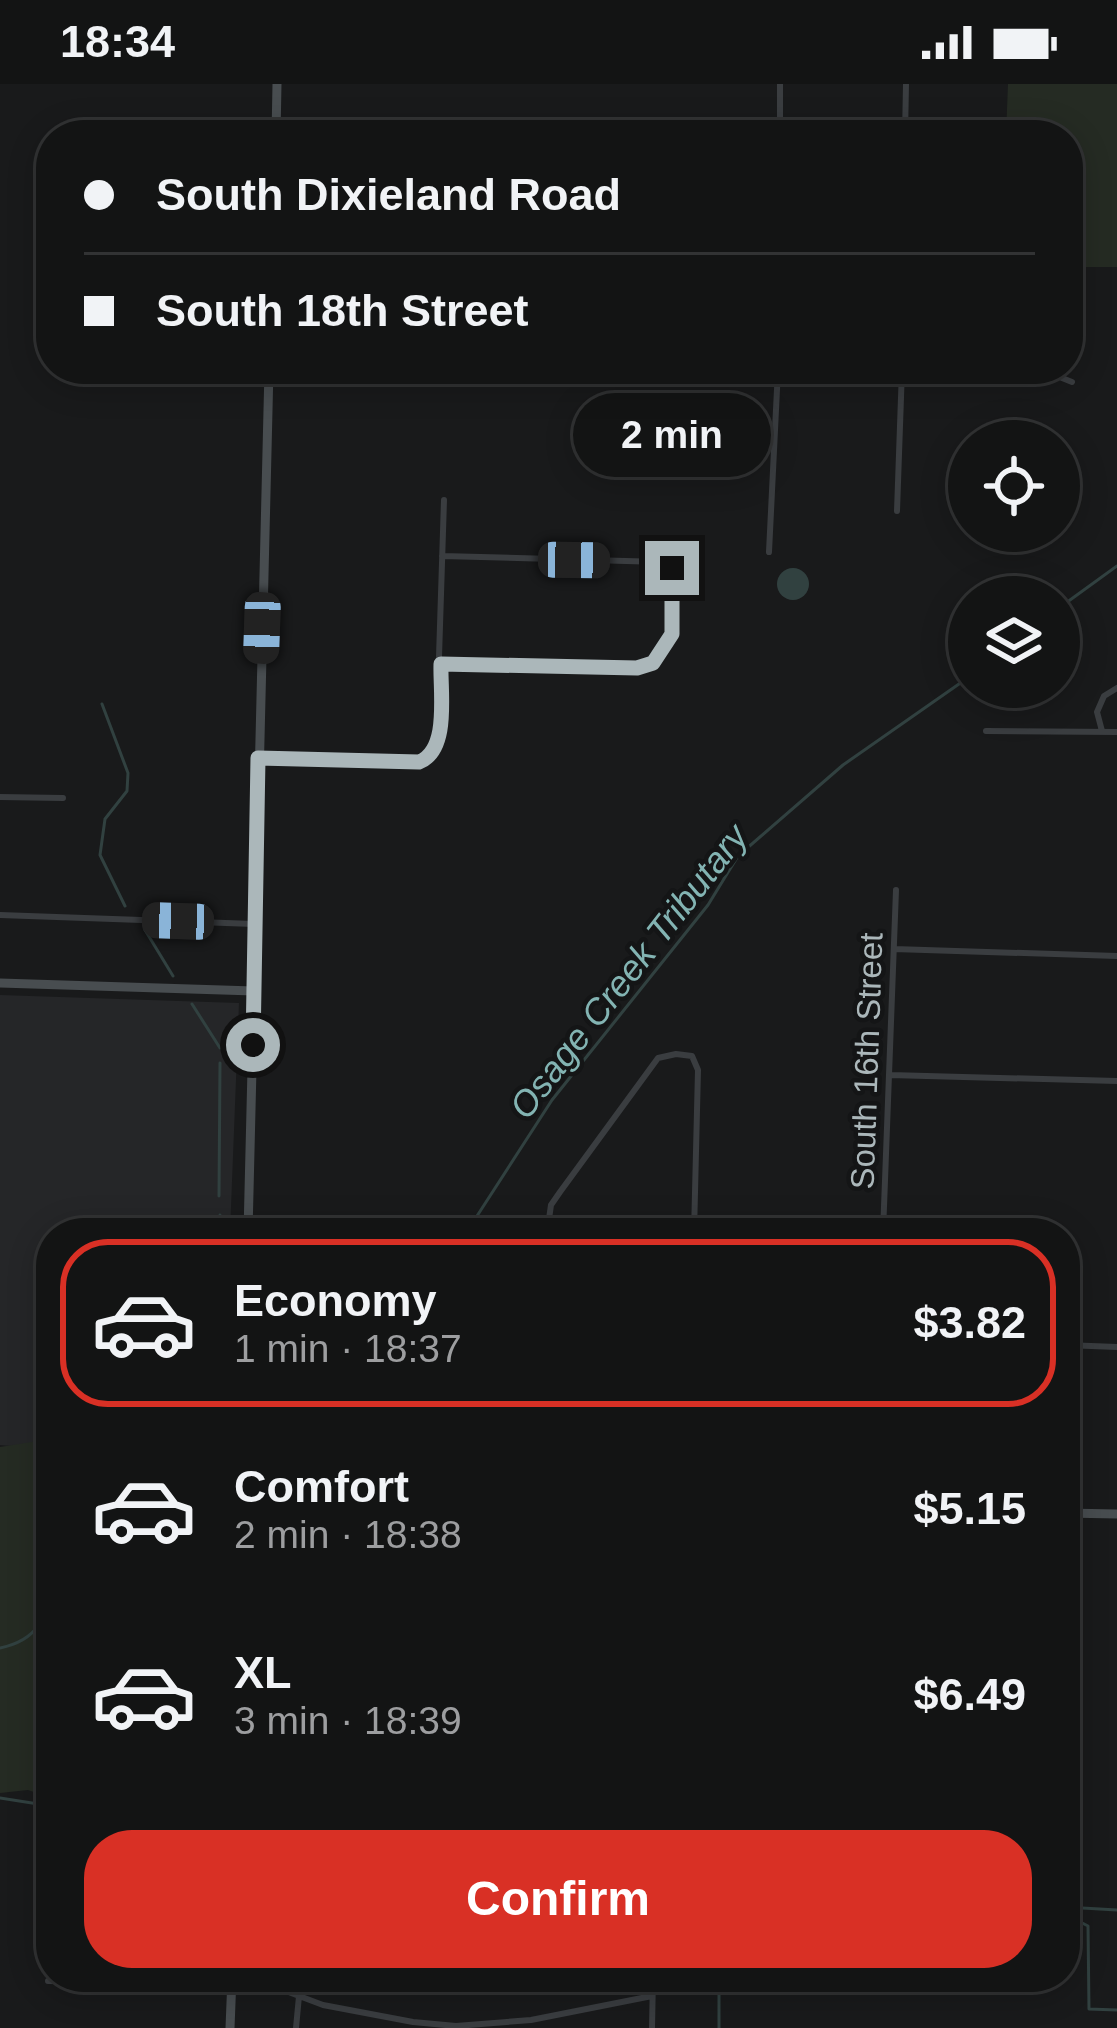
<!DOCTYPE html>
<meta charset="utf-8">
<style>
:root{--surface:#131414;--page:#1c1d1d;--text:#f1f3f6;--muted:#9d9ea0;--line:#323334;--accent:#d93025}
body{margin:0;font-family:Helvetica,sans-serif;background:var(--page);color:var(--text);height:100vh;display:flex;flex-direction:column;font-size:45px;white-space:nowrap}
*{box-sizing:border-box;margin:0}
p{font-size:39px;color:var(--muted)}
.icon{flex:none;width:66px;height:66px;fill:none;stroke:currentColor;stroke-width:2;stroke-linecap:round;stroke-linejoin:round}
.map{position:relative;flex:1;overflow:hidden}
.side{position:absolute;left:36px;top:1134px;width:1044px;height:774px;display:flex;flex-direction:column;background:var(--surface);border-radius:48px;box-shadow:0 6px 30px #0003,0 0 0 3px var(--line)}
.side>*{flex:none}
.banner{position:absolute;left:36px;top:36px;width:1047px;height:264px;border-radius:48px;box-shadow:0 6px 30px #0003,0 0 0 3px var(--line);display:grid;align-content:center;height:264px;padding:0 48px;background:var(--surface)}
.controls{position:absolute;left:948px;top:336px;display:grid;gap:24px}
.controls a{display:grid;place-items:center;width:132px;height:132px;border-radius:50%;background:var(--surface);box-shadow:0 6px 30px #0003,0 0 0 3px var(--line);font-size:60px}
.end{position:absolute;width:54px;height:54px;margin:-27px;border:15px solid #abb7ba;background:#111;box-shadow:0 0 0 6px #111}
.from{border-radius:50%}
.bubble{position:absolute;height:84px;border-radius:42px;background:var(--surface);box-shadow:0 6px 30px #0003,0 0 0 3px var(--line);font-size:39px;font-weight:800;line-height:84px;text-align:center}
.car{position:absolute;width:36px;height:72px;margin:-36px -18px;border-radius:15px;box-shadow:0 0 9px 3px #0007;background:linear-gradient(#222 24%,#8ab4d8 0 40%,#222 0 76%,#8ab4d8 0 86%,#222 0)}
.banner b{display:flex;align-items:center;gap:42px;height:114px;font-size:45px}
.banner b+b{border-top:3px solid var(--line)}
.banner i{width:30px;height:30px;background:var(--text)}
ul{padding:21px 0 0;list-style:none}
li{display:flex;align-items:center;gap:36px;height:168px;margin:0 24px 18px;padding:0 24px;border:6px solid transparent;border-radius:48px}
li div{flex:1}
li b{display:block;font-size:45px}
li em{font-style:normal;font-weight:800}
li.current{border-color:var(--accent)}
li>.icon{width:108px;height:108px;stroke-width:1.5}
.action{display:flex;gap:24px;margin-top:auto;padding:24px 48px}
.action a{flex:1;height:138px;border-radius:48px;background:var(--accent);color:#fff;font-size:48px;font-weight:800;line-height:138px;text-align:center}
.status{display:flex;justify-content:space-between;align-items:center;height:84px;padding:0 60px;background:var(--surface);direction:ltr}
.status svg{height:33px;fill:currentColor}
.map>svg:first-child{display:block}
.built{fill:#252628}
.green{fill:#252b23}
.water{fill:#314140}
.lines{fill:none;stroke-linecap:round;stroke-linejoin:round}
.stream{stroke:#314140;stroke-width:3}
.street{stroke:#3a3d40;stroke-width:6}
.secondary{stroke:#484d50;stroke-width:9}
.route{stroke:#abb7ba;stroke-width:15}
.labels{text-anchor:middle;stroke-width:9;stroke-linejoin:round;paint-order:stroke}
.street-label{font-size:33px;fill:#abb7ba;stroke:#141516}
.water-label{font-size:36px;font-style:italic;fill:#83b4b3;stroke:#141516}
</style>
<div class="status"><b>18:34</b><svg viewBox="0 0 49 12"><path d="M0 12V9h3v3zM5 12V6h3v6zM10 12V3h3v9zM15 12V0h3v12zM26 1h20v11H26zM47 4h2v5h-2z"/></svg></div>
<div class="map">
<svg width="1117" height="1944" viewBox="0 0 1117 1944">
<rect width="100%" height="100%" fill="#191a1b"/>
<path class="built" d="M 0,911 L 239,919 L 230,1149 L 51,1149 L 51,1355 L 22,1363 L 0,1361 Z"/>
<path class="green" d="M 1008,0 L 1117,0 L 1117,183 L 1068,183 L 1068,51 L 1006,51 Z
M 51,1355 L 51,1714 L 28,1706 L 0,1709 L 0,1363 Z"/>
<path class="water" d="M777 500a16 16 0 1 1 32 0a16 16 0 1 1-32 0Z"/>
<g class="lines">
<path class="stream" d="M 1059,524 L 1117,482
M 102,620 L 128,689 L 127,707 L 105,735 L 100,771 L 125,822
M 145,846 L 173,892
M 192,920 L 220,964
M 219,1112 L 220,979
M 219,1149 L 220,1131
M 466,1149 L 552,1016 L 708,821 L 738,772 L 843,681 L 969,593
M 0,1564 C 38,1556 47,1534 51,1499
M 0,1714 L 51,1722
M 1065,1823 L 1117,1826
M 1065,1830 L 1088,1842 L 1089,1925 L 1117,1926
M 719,1893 L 719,1944"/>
<path class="street" d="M 780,51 L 780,0
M 905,51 L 906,0
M 777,286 L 1057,292 L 1072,298
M 897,427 L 902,285
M 769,468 L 778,285
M 441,580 L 645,582 C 678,568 679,516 672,485 L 662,478 L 442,472
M 986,647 L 1117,648
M 1102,647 L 1097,628 L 1104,612 L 1117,604
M 258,674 L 419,678 L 436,667 L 444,416
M 0,713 L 63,714
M 0,831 L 254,840
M 894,865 L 1117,872
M 890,991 L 1117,997
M 547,1149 L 551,1121 L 560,1108 L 658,974 L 676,970 L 692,972 L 698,986 L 694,1149
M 883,1149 L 896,806
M 1065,1261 L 1117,1263
M 48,1897 L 270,1901 L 323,1921 L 413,1938 L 456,1942 L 531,1936 L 652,1912
M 296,1944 L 299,1912
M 652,1944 L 653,1893"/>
<path class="secondary" d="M 276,51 L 277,0
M 0,899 L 254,907
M 248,1149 L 269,285
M 1065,1429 L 1117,1430
M 230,1944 L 232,1893"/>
</g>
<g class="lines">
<path class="route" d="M 253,961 L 258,674 L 419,678 C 450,666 440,608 441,580 L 637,584 L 653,579 L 672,550 L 672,484"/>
</g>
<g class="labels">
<g class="street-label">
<text transform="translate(866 977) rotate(-88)" y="12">South 16th Street</text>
</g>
<g class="water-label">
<text transform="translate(628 887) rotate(-52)" y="13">Osage Creek Tributary</text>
</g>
</g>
</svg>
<div class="controls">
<a><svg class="icon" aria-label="locate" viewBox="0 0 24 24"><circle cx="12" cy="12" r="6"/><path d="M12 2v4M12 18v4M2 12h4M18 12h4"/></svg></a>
<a><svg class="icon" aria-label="layers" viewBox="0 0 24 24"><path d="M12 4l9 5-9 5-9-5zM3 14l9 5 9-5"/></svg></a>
</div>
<i class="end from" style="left:253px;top:961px"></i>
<i class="end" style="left:672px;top:484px"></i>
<div class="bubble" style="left:573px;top:309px;width:198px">2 min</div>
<i class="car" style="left:574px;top:476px;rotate:91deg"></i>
<i class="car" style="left:262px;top:544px;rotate:182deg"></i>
<i class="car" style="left:178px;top:837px;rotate:272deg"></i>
<div class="banner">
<b><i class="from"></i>South Dixieland Road</b>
<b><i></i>South 18th Street</b>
</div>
<section class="side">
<ul>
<li class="current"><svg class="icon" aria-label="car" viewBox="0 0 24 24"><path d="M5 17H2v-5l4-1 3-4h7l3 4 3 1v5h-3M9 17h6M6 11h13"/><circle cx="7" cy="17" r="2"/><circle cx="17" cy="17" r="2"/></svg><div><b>Economy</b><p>1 min · 18:37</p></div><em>$3.82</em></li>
<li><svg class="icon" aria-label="car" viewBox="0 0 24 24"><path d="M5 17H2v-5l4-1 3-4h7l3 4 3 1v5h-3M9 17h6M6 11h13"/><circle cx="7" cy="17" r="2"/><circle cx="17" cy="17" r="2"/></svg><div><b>Comfort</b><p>2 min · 18:38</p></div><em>$5.15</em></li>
<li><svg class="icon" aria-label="car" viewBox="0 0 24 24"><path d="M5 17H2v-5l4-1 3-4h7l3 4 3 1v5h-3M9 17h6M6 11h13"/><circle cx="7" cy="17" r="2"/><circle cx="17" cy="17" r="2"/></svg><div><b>XL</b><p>3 min · 18:39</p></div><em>$6.49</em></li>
</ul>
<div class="action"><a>Confirm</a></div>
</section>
</div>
